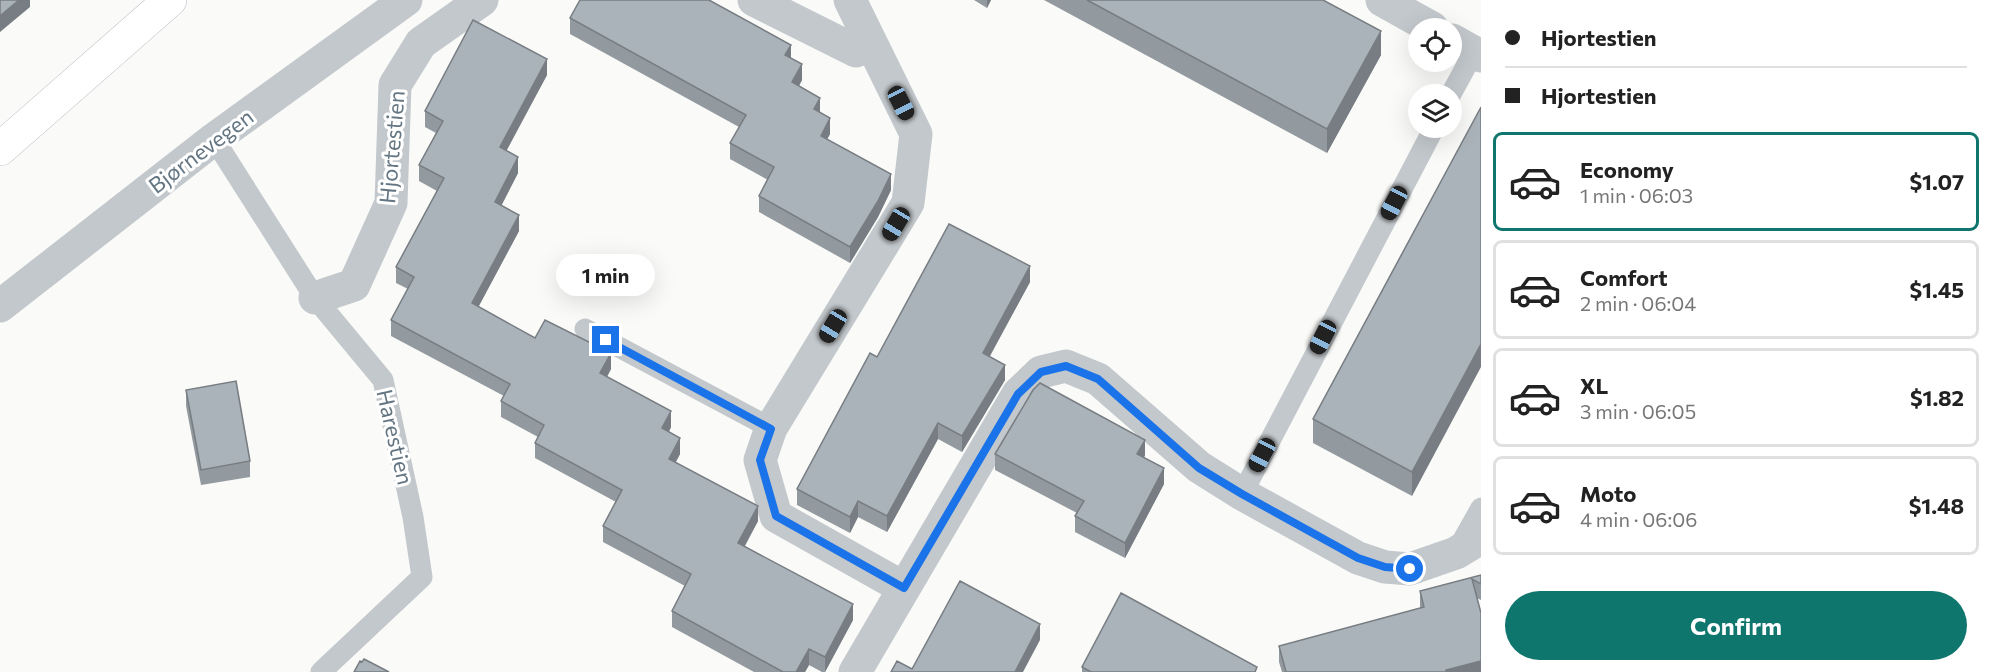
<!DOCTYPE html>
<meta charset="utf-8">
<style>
:root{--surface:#fff;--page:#f2f2f2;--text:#222;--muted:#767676;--line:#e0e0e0;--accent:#0f766e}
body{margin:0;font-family:Commissioner,sans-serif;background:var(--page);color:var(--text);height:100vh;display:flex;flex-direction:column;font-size:22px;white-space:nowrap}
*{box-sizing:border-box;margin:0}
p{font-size:20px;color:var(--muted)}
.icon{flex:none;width:33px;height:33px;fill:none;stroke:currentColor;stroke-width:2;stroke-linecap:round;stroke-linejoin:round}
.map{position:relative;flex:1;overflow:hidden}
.drawer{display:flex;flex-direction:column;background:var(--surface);width:510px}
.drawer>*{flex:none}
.hud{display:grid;align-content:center;height:132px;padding:0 24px;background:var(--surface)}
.fabs{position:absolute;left:1408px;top:18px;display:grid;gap:12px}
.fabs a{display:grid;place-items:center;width:54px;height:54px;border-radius:50%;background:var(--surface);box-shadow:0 6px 24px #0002;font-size:30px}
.end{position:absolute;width:27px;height:27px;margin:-14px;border:8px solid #1a73e8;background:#fff;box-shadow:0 0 0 3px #fff}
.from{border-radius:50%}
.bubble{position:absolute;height:42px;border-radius:21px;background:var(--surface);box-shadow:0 6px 24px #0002;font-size:20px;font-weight:700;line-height:42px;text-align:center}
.car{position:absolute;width:18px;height:36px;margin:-18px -9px;border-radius:8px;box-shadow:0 0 4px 2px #0007;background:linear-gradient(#222 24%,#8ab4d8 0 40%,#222 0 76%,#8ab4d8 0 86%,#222 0)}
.hud b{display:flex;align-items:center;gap:21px;height:57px;font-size:22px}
.hud b+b{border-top:2px solid var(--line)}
.hud i{width:15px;height:15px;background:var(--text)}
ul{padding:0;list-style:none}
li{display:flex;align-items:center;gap:18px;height:99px;margin:0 12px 9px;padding:0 12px;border:3px solid var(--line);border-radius:9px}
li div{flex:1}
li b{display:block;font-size:22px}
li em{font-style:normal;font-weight:700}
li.active{border-color:var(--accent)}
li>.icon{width:54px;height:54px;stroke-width:1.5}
.primary-button{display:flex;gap:12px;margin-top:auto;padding:12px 24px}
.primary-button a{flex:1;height:69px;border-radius:36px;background:var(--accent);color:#fff;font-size:24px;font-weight:700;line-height:69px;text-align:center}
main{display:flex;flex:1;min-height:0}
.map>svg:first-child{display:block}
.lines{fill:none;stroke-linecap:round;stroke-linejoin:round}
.secondary-casing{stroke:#b3babf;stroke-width:34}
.service{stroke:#c3c8cc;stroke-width:21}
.minor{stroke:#c3c8cc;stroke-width:33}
.secondary{stroke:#fff;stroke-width:33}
.wall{fill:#929a9f}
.shaded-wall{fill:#777d82}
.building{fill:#aab3b9;stroke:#777d82;stroke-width:1.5}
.route{stroke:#1a73e8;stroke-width:8}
.labels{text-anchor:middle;stroke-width:6;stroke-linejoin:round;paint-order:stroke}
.street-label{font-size:22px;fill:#657683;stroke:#fff}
</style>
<main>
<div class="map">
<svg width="1481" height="672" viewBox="0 0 1481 672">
<rect width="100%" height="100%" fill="#fafaf8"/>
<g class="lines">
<g class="secondary-casing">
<path id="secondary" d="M 0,149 L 170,0"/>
</g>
<path class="service" d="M 1451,94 L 1474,52
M 214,139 L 315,298 L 383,380 L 413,517 L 422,577 L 321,672
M 585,329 L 771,428
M 1242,494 L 1434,128
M 1459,547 L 1481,508"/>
<path class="minor" d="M 754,0 L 856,51 L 871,45
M 850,0 L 916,134 L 908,203 L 771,428 L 760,460 L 776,516 L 904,588
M 1382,0 L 1432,28
M 1452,40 L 1481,56
M 315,298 L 354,285 L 391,203 L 395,85 L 421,43 L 482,0
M 0,306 L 214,139 L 406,0
M 855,672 L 1018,394 L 1041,372 L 1066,366 L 1098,379 L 1199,467 L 1242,494 L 1358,558 L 1385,567 L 1410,569 L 1456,553 L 1481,538"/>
<use href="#secondary" class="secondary"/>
</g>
<path class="wall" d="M 974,0 L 991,0 L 987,8 Z
M 1044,0 L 1323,0 L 1381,55 L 1327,153 Z
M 570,18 L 791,58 L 802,80 L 799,86 L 820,112 L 830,134 L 827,139 L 891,190 L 878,217 L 850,263 L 759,212 L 759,196 L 768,180 L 730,159 L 730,143 L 739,127 L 570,34 Z
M 547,75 L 506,150 L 518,173 L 501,206 L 519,231 L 478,307 L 535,338 L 611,369 L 607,377 L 671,427 L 669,432 L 680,454 L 676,462 L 758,521 L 745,546 L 853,620 L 825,672 L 822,672 L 809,665 L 805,672 L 754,672 L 672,627 L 672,611 L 685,586 L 603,542 L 603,526 L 616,502 L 535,458 L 535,443 L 538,437 L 501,417 L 501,401 L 504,396 L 391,336 L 391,320 L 408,289 L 396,283 L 396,267 L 437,191 L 419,181 L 419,165 L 436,133 L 425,127 L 425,111 Z
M 1481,107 L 1412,496 L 1313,443 L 1313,419 Z
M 1030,282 L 989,356 L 1005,380 L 962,452 L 938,439 L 887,532 L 858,517 L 850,533 L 797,505 L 797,489 L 877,357 Z
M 186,390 L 250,461 L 250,477 L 201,485 L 186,406 Z
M 995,454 L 1145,455 L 1144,458 L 1164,484 L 1125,558 L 1075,532 L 1075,516 L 1077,513 L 995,470 Z
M 1481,575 L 1481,600 L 1477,598 L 1481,672 L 1282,672 L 1279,662 L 1279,646 L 1420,608 L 1420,591 Z
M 1082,667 L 1257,672 L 1082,672 Z"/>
<path class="shaded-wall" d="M 19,0 L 30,0 L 30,7 L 0,32 L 0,16 Z
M 987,0 L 991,0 L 987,8 Z
M 1381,31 L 1381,55 L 1327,153 L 1327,129 Z
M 791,45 L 791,61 L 785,55 Z
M 547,59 L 547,75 L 500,163 L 500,147 Z
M 802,64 L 802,80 L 792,98 L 792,82 Z
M 820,98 L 820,114 L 814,109 Z
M 830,118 L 830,134 L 821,151 L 821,136 Z
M 518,157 L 518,173 L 495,218 L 495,202 Z
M 891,174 L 891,190 L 878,217 L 850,263 L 850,247 Z
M 519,215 L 519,231 L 472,319 L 472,303 Z
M 1030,266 L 1030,282 L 983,369 L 983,353 Z
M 1481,344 L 1481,367 L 1412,496 L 1412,472 Z
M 611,353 L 611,369 L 600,389 L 600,373 Z
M 1005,365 L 1005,380 L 962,452 L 962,436 Z
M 671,411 L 671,427 L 662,444 L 662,428 Z
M 938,423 L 938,439 L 887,532 L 887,516 Z
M 680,438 L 680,454 L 669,474 L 669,459 Z
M 1145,440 L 1145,455 L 1137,470 L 1137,454 Z
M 1164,468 L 1164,484 L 1125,558 L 1125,543 Z
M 858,501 L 858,517 L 850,533 L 850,517 Z
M 758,506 L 758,521 L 738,558 L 738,543 Z
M 853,604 L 853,620 L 825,672 L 825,657 Z
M 1040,624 L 1040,640 L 1023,672 L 1015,672 Z
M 809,649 L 809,665 L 805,672 L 796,672 Z
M 1481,661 L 1481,672 L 1446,672 L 1446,670 Z"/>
<path class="building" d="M 0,0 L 19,0 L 0,16 Z
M 580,0 L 709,0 L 791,45 L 785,55 L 802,64 L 792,82 L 820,98 L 814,109 L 830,118 L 821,136 L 891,174 L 878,201 L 850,247 L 759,196 L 774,167 L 730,143 L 746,115 L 570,18 Z
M 1087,0 L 1323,0 L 1381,31 L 1327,129 Z
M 473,20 L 547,59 L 500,147 L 518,157 L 495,202 L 519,215 L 472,303 L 535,338 L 545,320 L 611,353 L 600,373 L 671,411 L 662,428 L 680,438 L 669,459 L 758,506 L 738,543 L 853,604 L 825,657 L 809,649 L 796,672 L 783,672 L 672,611 L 691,574 L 603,526 L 622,490 L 535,443 L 544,425 L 501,401 L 510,384 L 391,320 L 414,277 L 396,267 L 444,178 L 419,165 L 443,121 L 425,111 Z
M 1481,107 L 1481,344 L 1412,472 L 1313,419 Z
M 949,224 L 1030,266 L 983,353 L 1005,365 L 962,436 L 938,423 L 887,516 L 858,501 L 850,517 L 797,489 L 870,353 L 877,357 Z
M 236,381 L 250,461 L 201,470 L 186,390 Z
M 1040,383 L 1145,440 L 1137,454 L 1164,468 L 1125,543 L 1075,516 L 1084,501 L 995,454 L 1033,390 Z
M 1481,575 L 1481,584 L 1472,579 L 1481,613 L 1481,661 L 1446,670 L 1446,672 L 1286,672 L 1279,646 L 1424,607 L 1420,591 Z
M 960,581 L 1040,624 L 1015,672 L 891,672 L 897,661 L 912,669 Z
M 1121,593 L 1257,667 L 1255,672 L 1091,672 L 1082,667 Z
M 364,659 L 389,672 L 354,672 L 360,661 L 362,662 Z"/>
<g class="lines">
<path class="route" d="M 606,340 L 771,429 L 760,460 L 776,516 L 904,588 L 1018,394 L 1041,372 L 1066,366 L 1098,379 L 1199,468 L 1242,494 L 1358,558 L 1385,567 L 1410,569"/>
</g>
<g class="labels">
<g class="street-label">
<text transform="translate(392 147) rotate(-85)" y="8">Hjortestien</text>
<text transform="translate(201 151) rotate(-37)" y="8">Bjørnevegen</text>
<text transform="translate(395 437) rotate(77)" y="8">Harestien</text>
</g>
</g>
</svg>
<div class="fabs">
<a><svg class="icon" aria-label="locate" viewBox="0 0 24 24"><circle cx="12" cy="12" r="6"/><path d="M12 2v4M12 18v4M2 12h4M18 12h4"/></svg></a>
<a><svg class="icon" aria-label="layers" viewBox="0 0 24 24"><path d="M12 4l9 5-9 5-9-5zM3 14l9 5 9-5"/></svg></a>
</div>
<i class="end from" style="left:1410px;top:569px"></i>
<i class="end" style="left:606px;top:340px"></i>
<div class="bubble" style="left:556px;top:254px;width:99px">1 min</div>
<i class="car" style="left:901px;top:103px;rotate:153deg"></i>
<i class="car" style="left:1394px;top:203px;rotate:208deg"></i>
<i class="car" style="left:896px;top:224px;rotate:211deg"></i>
<i class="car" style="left:833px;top:326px;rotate:211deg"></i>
<i class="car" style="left:1323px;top:337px;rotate:207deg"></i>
<i class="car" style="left:1262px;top:455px;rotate:208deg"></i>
</div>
<section class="drawer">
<div class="hud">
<b><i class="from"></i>Hjortestien</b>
<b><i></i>Hjortestien</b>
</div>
<ul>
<li class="active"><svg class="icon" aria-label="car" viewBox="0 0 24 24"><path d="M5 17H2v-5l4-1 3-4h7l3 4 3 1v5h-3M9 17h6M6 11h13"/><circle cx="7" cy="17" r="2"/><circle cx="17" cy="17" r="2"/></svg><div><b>Economy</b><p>1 min · 06:03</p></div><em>$1.07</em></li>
<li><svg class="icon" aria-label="car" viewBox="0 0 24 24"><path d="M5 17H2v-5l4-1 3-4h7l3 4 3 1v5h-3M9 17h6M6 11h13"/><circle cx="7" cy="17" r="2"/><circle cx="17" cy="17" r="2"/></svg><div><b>Comfort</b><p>2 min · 06:04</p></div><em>$1.45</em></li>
<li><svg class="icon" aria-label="car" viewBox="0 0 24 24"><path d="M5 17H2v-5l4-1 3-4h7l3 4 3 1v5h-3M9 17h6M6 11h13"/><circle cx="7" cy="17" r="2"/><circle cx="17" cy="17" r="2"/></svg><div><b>XL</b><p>3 min · 06:05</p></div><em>$1.82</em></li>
<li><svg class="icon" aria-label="car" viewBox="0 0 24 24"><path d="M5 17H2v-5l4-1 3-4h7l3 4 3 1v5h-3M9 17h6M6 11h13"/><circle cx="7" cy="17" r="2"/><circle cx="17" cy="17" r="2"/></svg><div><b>Moto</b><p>4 min · 06:06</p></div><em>$1.48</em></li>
</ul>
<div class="primary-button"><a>Confirm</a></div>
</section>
</main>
